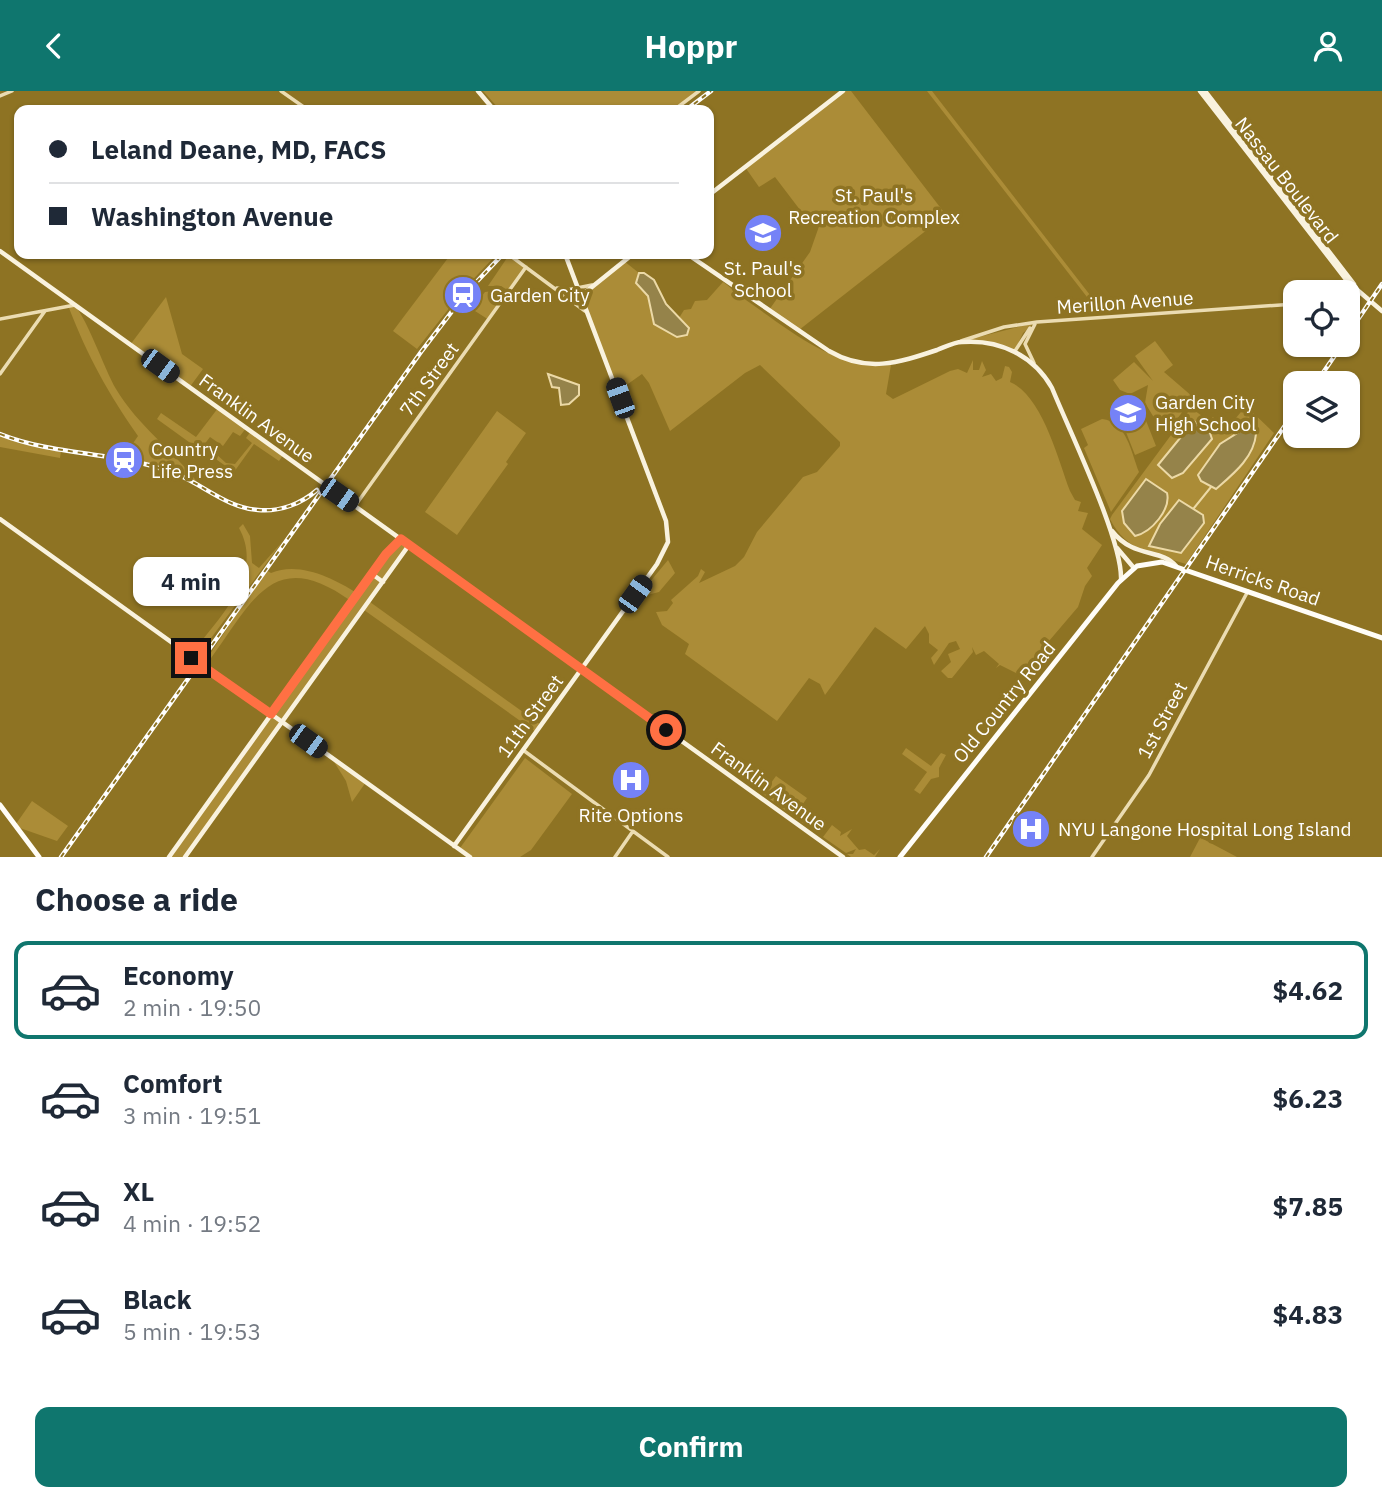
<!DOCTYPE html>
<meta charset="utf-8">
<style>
:root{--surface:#fff;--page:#f6f6f7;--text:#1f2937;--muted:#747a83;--line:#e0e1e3;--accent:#0f766e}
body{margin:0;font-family:"IBM Plex Sans",sans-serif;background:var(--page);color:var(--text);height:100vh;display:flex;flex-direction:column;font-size:26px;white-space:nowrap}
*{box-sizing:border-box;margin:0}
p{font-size:23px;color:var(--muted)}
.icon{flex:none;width:38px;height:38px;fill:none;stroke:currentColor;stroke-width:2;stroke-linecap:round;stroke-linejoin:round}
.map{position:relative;height:766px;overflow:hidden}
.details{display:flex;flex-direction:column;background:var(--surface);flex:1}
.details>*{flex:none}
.guide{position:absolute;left:14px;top:14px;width:700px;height:154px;border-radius:14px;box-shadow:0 2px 5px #0004;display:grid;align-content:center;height:154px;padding:0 35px;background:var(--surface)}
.fabs{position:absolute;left:1283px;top:189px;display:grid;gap:14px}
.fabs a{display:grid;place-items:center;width:77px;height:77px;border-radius:14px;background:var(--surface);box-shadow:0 2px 5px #0004;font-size:35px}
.end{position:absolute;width:32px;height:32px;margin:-16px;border:9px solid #ff7043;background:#111;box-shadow:0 0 0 4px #111}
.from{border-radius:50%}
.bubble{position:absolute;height:49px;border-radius:14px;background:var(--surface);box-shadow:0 2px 5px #0004;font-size:23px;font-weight:700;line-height:49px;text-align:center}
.car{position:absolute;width:21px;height:42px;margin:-21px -10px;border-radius:9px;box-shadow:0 0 5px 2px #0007;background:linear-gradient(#222 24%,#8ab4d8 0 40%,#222 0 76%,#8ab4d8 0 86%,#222 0)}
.guide b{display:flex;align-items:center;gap:24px;height:66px;font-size:26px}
.guide b+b{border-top:2px solid var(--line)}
.guide i{width:18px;height:18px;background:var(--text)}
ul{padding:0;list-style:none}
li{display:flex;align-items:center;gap:21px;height:98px;margin:0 14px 10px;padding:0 21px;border:4px solid transparent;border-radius:14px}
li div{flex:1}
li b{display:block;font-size:26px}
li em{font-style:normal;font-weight:700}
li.selected{border-color:var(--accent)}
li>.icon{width:63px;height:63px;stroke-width:1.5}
h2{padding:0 35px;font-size:32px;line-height:84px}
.action{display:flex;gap:14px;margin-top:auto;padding:14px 35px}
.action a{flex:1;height:80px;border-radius:14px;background:var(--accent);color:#fff;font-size:28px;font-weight:700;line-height:80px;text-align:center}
header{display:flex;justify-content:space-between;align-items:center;height:91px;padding:0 35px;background:var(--accent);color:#fff;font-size:32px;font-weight:700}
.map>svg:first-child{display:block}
.green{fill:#ab8c37}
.water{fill:#95834a;stroke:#ecd9a6;stroke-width:2}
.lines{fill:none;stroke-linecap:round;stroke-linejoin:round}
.stream{stroke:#ecd9a6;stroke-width:2}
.tertiary{stroke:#ebdcb2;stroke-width:3.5}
.secondary{stroke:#f9f2de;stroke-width:4.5}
.primary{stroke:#fffdf7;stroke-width:5}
.rail-casing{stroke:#fff;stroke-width:4.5}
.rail{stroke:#8e7323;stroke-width:2;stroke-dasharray:5;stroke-linecap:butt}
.route{stroke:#ff7043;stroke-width:9}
.labels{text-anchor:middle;stroke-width:7;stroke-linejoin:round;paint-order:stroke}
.street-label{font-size:19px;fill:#fff;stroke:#8e7323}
.park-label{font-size:19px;fill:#fffefd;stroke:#8e7323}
.poi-label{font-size:19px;fill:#fff;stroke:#8e7323;text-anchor:start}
</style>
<header><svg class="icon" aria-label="back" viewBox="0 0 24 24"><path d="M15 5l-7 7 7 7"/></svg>Hoppr<svg class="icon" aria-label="person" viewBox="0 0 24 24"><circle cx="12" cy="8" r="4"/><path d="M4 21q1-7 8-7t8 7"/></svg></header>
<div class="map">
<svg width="1382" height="766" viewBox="0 0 1382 766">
<rect width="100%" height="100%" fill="#8e7323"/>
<path class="green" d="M 483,0 L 697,0 L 673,19 L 500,19 Z
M 843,0 L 851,0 L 946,124 L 799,239 L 769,219 L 810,161 L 823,124 L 820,120 L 819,125 L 810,132 L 775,86 L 759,96 L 745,76 Z
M 927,0 L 932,0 L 1090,204 L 1087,206 Z
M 451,163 L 497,163 L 463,199 L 460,198 L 455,203 L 458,206 L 417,258 L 393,240 Z
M 509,164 L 527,177 L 509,200 L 501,195 L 488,195 Z
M 624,170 L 639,182 L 653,188 L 666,213 L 679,227 L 684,219 L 691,218 L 695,210 L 707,209 L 723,191 C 731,196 735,202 743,207 C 787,237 834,279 891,274 L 886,303 L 893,308 L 950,280 L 958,278 L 967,282 L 973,269 L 973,279 L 979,279 L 982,270 L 986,279 L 982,286 L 991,283 L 996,290 L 1002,287 L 1005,275 L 1009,276 L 1012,281 L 1010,291 C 1042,304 1058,368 1070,400 L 1075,409 L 1081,411 L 1078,420 L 1088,422 L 1082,438 L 1102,454 L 1087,477 L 1092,485 L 1085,495 L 1078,516 L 1020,584 L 1000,574 L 996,577 L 999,573 L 984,560 L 976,564 L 972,556 L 973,561 L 952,587 L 948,587 L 941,580 L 951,571 L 948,563 L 960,558 L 956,550 L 949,552 L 934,574 L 931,567 L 938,559 L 929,552 L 929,543 L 925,535 L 906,558 L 875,536 L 825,604 L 820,593 L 809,587 L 777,630 L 685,563 L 689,553 L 662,534 L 656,521 L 667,520 L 673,512 L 671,509 L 698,485 L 701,478 L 705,481 L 699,492 L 735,475 L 744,466 L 757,441 L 803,386 L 817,381 L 840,355 L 840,351 L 760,274 L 745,282 L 670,340 L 649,292 L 642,283 L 618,300 L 581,201 Z
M 501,199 L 507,204 L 489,229 L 475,220 L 476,212 L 485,201 Z
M 166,206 L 182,263 L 203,278 L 189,297 L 130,254 Z
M 72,212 C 85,221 105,280 116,298 C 138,335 173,359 198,392 L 170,378 L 123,367 L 138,345 C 108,302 88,266 69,217 Z
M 1034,232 L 1023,242 L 1015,259 L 967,249 Z
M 1155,250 L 1173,274 L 1164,281 L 1193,306 L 1170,338 L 1153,325 L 1145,312 L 1148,294 L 1130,303 L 1120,299 L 1113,289 L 1134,271 L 1153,290 L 1135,265 Z
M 1246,315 L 1274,342 L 1186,473 C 1155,463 1126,461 1110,428 L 1112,424 L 1191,317 L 1209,330 L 1213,326 L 1225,340 Z
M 218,317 L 246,337 L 240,345 L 233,341 L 223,355 L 210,346 L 200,359 L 157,328 L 161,322 L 196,346 Z
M 1141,317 L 1156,355 L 1135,364 L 1120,326 Z
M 497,320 L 526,342 L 506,371 L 508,373 L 457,444 L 425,421 Z
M 1102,328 C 1127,331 1131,361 1139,381 L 1111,421 L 1084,357 L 1088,354 L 1081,338 Z
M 251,340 L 283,364 L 279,370 L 254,353 L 234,381 L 213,366 L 215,362 L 226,372 L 235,373 L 252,352 L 246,347 Z
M 0,344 L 61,360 L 60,367 L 0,356 Z
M 243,433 L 250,445 L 252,472 L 259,477 L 283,450 L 197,566 L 192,562 C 219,526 265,484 239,437 Z
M 399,450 L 406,455 L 370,511 L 541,634 L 536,641 L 364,519 L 185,766 L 168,766 L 351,510 C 273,454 253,510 209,570 L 204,572 L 266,479 L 271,482 C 299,470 333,487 357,502 Z
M 668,469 L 675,482 L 659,501 L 647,504 L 644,498 Z
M 906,657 L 931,675 L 941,662 L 946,664 L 939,677 L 939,686 L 931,688 L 920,703 L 914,699 L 927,681 L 902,663 Z
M 331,666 L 366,691 L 352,711 L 346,690 Z
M 525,667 L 572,703 L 531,759 L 520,766 L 472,766 L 460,757 Z
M 776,685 L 807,707 L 798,720 L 807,726 L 804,733 L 763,703 Z
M 32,710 L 68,735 L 57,750 L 17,736 L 16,733 Z
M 832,734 L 841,741 L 840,745 L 852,738 L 847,745 L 859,759 L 865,758 L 874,764 L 880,758 L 875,766 L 851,766 L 847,763 L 853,763 L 856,758 L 846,762 L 823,746 Z
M 1200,747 L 1203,748 L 1237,766 L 1190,766 Z"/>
<path class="water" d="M 639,182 L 644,182 L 654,189 L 666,213 L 689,237 L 687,244 L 677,246 L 654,233 L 648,205 L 636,192 Z
M 548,283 L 579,294 L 579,304 L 569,313 L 561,314 L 559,297 L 552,296 Z
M 1194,330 L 1210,342 L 1212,348 L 1183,382 L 1172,387 L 1158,374 Z
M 1247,336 L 1256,343 C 1254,367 1232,384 1216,398 L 1201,390 L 1198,384 L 1220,353 Z
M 1146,388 L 1167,402 C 1171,418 1152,441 1135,445 L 1124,432 L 1122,420 Z
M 1179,409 L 1203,424 L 1204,432 L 1181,462 L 1149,455 L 1160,433 Z"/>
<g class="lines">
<path class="stream" d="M 1194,417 L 1211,396"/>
<path class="tertiary" d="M 281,0 L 308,19
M 0,5 L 12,0
M 674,19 L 699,0
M 508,163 L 585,220
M 557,197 L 567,199 L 592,194
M 1343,201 L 1353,195
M 0,228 L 75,214
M 961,250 L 1004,236 L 1037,231 L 1295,213
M 1015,260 L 1030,237
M 1034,272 L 1025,253 L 1035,233
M 0,283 L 45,220
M 355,415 L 526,176
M 523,659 L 668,766
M 615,766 L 633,740
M 1092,766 L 1149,684 L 1248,500"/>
<path class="secondary" d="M 478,0 L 494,19
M 1200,0 L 1348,191 L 1382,220
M 1205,0 L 1354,193
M 709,104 L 843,0
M 0,160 L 843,766
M 687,163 L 829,260 C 867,282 898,272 937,259 C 945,256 954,251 962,251 C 1000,248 1034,265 1052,297 C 1069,339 1123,450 1121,489
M 582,204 L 633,163
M 0,428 L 470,766
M 1112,440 C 1134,468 1161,457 1176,475
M 1117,457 L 1134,477
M 372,483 L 383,491
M 454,755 L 657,473 L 668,451 L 666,430 L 565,163
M 169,766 L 386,463 L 401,448
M 185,766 L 409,454"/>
<path class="primary" d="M 0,714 L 39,766
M 900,766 L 1118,492 L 1137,475 L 1162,471 L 1382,547"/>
<g class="rail-casing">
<path id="rail" d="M 686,19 L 711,0
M 1348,243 L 1382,193
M 1316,292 L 1342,254
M 0,343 C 58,366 123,360 181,385 C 207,397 229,417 258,419 C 280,421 301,413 317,399
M 61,766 L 421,261 L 466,202 L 503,163
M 986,766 L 1295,320"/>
</g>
<use href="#rail" class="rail"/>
</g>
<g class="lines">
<path class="route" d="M 191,567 L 271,623 L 386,463 L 401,448 L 666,639"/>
</g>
<defs>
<g id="school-disc" transform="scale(2.0125)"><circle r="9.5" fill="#7582f7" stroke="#8e7323"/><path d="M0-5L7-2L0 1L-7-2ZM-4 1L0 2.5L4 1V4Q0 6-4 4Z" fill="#fff"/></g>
<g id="station-disc" transform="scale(2.0125)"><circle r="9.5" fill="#7582f7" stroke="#8e7323"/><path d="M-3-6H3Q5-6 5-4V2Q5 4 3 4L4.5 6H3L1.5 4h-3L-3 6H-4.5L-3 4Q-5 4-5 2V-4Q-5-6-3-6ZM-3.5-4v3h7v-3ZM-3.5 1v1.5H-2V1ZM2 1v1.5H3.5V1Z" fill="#fff"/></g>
<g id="hospital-disc" transform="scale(2.0125)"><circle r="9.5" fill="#7582f7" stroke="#8e7323"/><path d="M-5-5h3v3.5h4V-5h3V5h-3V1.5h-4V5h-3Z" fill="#fff"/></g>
</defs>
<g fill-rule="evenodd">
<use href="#school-disc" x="763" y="142"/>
<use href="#station-disc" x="463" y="204"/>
<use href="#school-disc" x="1128" y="322"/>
<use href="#station-disc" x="124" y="369"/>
<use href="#hospital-disc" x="631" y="689"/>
<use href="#hospital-disc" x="1031" y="738"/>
</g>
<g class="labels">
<g class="street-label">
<text transform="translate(1287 89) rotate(52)" y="7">Nassau Boulevard</text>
<text transform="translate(1125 211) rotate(-4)" y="7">Merillon Avenue</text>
<text transform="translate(429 288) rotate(-54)" y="7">7th Street</text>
<text transform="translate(257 327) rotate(36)" y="7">Franklin Avenue</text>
<text transform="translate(1263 489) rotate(19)" y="7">Herricks Road</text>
<text transform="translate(1004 611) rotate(-51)" y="7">Old Country Road</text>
<text transform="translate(530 625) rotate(-54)" y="7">11th Street</text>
<text transform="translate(1162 629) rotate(-62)" y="7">1st Street</text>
<text transform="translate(769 695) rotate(36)" y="7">Franklin Avenue</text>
</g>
<g class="park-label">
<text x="874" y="111">St. Paul's<tspan x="874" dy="22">Recreation Complex</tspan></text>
</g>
<g class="poi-label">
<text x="763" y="184" text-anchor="middle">St. Paul's<tspan x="763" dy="22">School</tspan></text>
<text x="490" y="211">Garden City</text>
<text x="1155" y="318">Garden City<tspan x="1155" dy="22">High School</tspan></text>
<text x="151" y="365">Country<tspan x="151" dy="22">Life Press</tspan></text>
<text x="631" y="731" text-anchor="middle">Rite Options</text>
<text x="1058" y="745">NYU Langone Hospital Long Island</text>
</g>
</g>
</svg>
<div class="fabs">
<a><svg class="icon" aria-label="locate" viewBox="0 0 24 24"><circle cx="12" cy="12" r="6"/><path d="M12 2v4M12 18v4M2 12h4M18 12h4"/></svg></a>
<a><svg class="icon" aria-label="layers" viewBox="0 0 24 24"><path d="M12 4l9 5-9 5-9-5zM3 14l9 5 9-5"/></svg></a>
</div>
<i class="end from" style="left:666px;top:639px"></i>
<i class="end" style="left:191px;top:567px"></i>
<div class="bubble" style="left:133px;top:466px;width:116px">4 min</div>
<i class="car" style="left:160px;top:275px;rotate:126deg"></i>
<i class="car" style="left:620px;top:307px;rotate:340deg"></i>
<i class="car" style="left:339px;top:404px;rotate:125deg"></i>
<i class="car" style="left:635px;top:503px;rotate:36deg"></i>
<i class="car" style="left:308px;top:650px;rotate:126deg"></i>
<div class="guide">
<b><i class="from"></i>Leland Deane, MD, FACS</b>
<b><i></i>Washington Avenue</b>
</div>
</div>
<section class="details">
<h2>Choose a ride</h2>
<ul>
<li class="selected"><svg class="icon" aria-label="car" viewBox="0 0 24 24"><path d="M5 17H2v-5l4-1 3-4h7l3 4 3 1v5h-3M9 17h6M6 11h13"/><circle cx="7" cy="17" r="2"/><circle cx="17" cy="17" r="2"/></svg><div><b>Economy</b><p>2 min · 19:50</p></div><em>$4.62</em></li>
<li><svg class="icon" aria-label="car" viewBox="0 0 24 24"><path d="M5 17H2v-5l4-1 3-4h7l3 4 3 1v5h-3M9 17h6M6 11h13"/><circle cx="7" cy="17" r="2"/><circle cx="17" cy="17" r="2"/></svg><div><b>Comfort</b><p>3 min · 19:51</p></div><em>$6.23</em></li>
<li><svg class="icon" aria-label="car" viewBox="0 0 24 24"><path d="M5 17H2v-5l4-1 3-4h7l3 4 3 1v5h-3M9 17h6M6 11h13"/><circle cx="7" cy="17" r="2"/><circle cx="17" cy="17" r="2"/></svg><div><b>XL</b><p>4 min · 19:52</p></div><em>$7.85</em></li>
<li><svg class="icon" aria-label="car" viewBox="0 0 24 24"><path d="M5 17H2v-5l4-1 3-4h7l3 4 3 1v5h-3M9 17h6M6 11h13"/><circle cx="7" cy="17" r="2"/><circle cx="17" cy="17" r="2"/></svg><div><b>Black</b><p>5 min · 19:53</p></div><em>$4.83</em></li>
</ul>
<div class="action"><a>Confirm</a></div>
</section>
